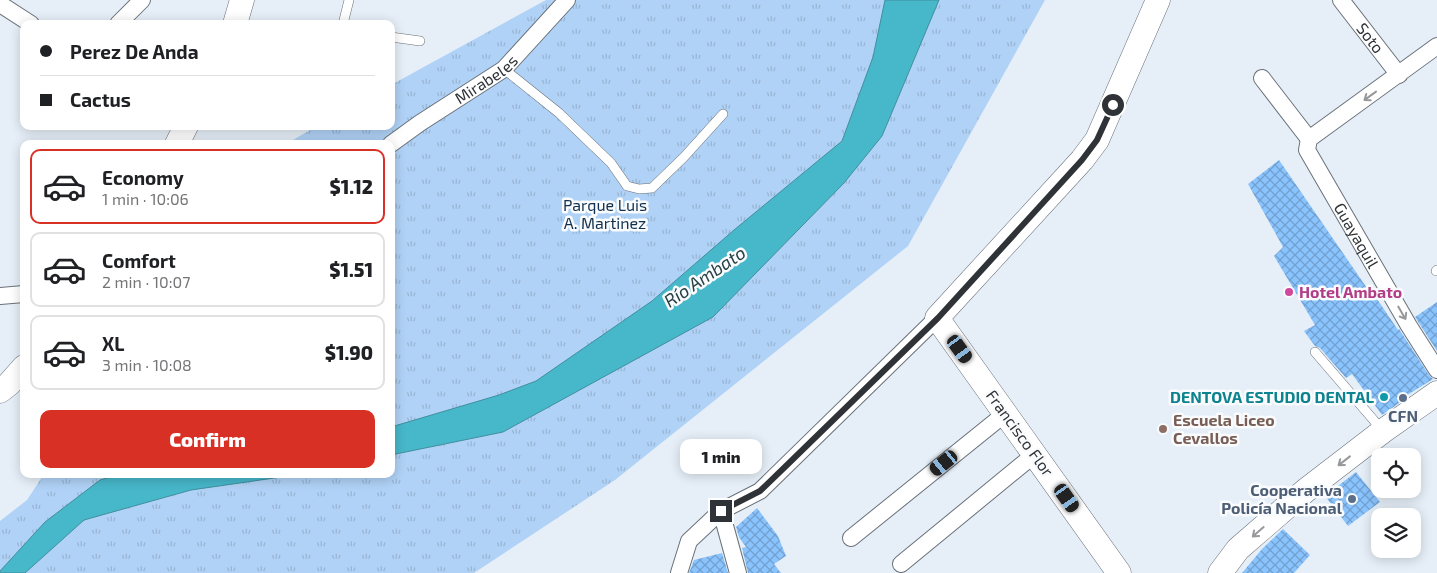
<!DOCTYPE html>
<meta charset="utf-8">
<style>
:root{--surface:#fff;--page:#f2f2f2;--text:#202124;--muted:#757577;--line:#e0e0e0;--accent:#d93025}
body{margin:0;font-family:"Exo 2",sans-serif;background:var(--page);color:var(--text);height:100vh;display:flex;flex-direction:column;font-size:19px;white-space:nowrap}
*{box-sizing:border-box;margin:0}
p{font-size:16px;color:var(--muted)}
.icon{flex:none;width:28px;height:28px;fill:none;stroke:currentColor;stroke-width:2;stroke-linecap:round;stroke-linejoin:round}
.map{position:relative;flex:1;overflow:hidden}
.sheet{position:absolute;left:20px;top:140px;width:375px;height:338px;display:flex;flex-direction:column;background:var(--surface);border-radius:10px;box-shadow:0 2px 12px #0003}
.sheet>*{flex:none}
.guide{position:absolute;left:20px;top:20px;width:375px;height:110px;border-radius:10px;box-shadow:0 2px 12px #0003;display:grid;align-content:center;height:110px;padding:0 20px;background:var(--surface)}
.buttons{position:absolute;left:1371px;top:448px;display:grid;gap:10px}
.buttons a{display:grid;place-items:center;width:50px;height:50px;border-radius:10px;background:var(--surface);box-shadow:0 2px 12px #0003;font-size:25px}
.end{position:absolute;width:22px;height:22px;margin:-11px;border:6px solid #2f3236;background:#fff;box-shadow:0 0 0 2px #fff}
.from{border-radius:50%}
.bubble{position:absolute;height:35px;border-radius:10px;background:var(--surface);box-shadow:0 2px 12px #0003;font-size:16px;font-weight:800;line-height:35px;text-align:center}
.car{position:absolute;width:15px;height:30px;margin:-15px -8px;border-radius:6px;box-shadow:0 0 4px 1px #0007;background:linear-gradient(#222 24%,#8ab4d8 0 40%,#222 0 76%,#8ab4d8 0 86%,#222 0)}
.guide b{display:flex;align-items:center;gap:18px;height:48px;font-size:19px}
.guide b+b{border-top:1px solid var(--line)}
.guide i{width:12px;height:12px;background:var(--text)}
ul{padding:9px 0 0;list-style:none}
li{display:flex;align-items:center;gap:15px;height:75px;margin:0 10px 8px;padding:0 10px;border:2px solid var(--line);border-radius:10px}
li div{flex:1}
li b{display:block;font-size:19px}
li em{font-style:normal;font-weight:800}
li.current{border-color:var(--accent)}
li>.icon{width:45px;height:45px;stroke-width:1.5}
.action{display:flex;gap:10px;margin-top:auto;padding:10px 20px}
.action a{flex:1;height:58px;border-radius:10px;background:var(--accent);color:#fff;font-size:20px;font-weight:800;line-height:58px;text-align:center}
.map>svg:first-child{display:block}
.park{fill:url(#park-tufts)}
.water{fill:#47b7ca;stroke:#408f9e}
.building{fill:url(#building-cross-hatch)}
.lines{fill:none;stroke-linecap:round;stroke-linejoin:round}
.lane-casing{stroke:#697179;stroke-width:10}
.street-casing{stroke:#697179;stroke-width:18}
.secondary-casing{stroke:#697179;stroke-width:25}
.lane{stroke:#fff;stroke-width:9}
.street{stroke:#fff;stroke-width:16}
.secondary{stroke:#fff;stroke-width:24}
.oneway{stroke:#97989a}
.route{stroke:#2f3236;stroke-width:6}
.hotel-dot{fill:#d1479c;stroke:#f9fbfd;stroke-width:2}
.culture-dot{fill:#0f9aa8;stroke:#f9fbfd;stroke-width:2}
.service-dot{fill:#5c6f8a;stroke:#f9fbfd;stroke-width:2}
.education-dot{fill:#8d6e63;stroke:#f9fbfd;stroke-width:2}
.labels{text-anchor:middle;stroke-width:5;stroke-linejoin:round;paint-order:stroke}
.street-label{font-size:16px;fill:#2f3236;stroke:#f9fbfd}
.park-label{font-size:16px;fill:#13314e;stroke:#f9fbfd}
.hotel-label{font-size:16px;font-weight:bold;fill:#b23c85;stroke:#f9fbfd;text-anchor:start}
.culture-label{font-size:16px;font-weight:bold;fill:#0d838f;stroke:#f9fbfd;text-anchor:end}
.service-label{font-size:16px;font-weight:bold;fill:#4e5e75;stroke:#f9fbfd}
.education-label{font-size:16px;font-weight:bold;fill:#785e54;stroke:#f9fbfd;text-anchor:start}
.water-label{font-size:18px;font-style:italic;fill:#274045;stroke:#f9fbfd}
</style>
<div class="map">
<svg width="1437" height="573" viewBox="0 0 1437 573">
<defs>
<pattern id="park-tufts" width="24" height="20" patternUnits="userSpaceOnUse" patternTransform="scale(1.25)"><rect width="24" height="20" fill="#b0d2f6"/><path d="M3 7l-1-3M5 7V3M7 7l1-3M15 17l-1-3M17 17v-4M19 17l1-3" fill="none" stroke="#98b5d4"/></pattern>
<pattern id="building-cross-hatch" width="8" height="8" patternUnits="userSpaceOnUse" patternTransform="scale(1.25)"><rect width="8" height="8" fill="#8ac4ff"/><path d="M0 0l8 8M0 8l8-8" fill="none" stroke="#71a0cf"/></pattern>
</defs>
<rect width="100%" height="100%" fill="#e6eff8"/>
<path class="park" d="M 546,0 L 1045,0 L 908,246 L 615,480 L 474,573 L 0,573 L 0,521 L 27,500 L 44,474 L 391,474 L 391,144 L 286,144 L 317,126 L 391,126 L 391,85 Z"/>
<path class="water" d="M 885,0 L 939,0 L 882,136 L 844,183 L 713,317 L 503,432 L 391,455 L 391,427 L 499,395 L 536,381 L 652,301 L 734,230 L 842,141 L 873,57 Z
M 121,474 L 302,474 L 191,490 L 84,520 L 25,573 L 0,573 L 0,571 L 45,522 L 100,480 Z"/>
<path class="building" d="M 1279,160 L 1369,291 L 1371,290 L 1398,330 L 1399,329 L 1429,375 L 1433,379 L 1401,399 L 1402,401 L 1382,415 L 1352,374 L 1346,378 L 1320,348 L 1315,346 L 1304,331 L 1315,325 L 1274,256 L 1283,247 L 1248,184 Z
M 1437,302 L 1437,351 L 1415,317 Z
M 1356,472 L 1380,502 L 1348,526 L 1325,496 Z
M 757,508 L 778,536 L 786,556 L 774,564 L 781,573 L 748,573 L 742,548 L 746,547 L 739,537 L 736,527 Z
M 1283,529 L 1310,555 L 1294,573 L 1242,573 L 1262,549 Z
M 722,553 L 728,573 L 689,573 L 694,560 Z"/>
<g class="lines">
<g class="lane-casing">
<path id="lane" d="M 343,24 L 349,0
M 391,37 L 420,41
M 504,69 L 559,113 L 611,163 L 627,186 L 639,189 L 652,188 L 684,157 L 723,114
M 1436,271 L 1437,270
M 1315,352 L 1383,431"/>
</g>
<g class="street-casing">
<g id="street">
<path id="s1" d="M 1341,0 L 1399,75"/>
<path d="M 0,4 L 31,24"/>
<path d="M 118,24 L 142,0"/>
<path id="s2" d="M 1437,46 L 1309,139 L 1307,150 L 1409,326 L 1437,370"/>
<path d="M 1262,78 L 1309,139"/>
<path id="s3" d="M 391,144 L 420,123 L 504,69 L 567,0"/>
<path d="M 0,296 L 24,294"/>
<path d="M 721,511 L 738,573"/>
<path d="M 851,538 L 1006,413"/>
<path d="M 901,564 L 1035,454"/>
<path d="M 679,573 L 689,541 L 721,511 L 760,491 L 937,318"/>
</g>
</g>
<g class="secondary-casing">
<path id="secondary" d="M 235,24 L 242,0
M 177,144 L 186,126
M 0,391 L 9,384 L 24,367
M 1119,573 L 937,318 L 1082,160 L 1097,140 L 1158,0
M 1220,573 L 1238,549 L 1305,491 L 1383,431 L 1437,393"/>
</g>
<use href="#lane" class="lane"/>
<use href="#street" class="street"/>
<use href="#secondary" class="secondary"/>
</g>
<defs><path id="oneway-shaft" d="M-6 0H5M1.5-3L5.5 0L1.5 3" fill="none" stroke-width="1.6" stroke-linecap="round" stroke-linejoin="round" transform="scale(1.25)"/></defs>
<g class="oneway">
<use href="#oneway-shaft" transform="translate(1370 96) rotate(144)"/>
<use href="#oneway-shaft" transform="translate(1402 313) rotate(60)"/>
<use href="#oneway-shaft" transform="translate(1344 461) rotate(142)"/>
<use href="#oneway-shaft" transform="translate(1258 532) rotate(139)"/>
</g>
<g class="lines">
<path class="route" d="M 721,511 L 760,491 L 788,464 L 938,318 L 1082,160 L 1097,140 L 1113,105"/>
</g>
<circle class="hotel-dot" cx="1289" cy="292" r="5"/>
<circle class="culture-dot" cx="1384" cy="397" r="5"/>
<g class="service-dot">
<circle cx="1403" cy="398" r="5"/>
<circle cx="1352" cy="499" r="5"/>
</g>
<circle class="education-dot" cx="1163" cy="429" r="5"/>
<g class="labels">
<g class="street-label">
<text dy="6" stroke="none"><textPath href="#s1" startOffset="48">Soto</textPath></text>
<text dy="6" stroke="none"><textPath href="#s3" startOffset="115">Mirabeles</textPath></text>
<text dy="6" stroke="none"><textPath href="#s2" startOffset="268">Guayaquil</textPath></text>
<text transform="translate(1020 433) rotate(54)" y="6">Francisco Flor</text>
</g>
<g class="park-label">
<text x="605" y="211">Parque Luis<tspan x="605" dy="18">A. Martinez</tspan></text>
</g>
<g class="hotel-label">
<text x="1299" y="298">Hotel Ambato</text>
</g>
<g class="culture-label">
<text x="1374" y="403">DENTOVA ESTUDIO DENTAL</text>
</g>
<g class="service-label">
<text x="1403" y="422">CFN</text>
<text x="1342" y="496" text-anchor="end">Cooperativa<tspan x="1342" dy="18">Policía Nacional</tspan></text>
</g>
<g class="education-label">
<text x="1173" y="426">Escuela Liceo<tspan x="1173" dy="18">Cevallos</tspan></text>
</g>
<g class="water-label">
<text transform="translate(705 277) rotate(-34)" y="6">Río Ambato</text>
</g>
</g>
</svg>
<div class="buttons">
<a><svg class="icon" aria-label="locate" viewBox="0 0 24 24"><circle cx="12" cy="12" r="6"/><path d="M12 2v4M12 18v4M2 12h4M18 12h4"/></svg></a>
<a><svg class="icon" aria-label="layers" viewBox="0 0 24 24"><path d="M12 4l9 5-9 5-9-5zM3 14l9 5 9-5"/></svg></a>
</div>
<i class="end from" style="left:1113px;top:105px"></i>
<i class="end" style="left:721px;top:511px"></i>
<div class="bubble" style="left:680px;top:439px;width:82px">1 min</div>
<i class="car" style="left:960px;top:349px;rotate:144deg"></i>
<i class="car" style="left:944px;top:463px;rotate:231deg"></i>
<i class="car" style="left:1067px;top:498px;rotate:145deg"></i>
<div class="guide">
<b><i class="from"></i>Perez De Anda</b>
<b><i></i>Cactus</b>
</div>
<section class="sheet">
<ul>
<li class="current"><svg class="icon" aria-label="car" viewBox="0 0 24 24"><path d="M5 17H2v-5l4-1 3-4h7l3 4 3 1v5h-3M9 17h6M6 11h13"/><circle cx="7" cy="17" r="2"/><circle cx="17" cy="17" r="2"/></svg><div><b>Economy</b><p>1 min · 10:06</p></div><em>$1.12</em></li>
<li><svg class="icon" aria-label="car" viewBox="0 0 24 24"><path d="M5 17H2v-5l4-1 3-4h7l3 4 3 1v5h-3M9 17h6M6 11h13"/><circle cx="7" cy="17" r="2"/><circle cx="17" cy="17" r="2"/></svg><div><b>Comfort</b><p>2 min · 10:07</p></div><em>$1.51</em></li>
<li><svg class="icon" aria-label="car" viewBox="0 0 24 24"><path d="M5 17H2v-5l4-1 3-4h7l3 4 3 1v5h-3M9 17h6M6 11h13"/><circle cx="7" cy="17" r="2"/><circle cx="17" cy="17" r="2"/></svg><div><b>XL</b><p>3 min · 10:08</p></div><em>$1.90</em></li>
</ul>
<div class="action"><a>Confirm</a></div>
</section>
</div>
